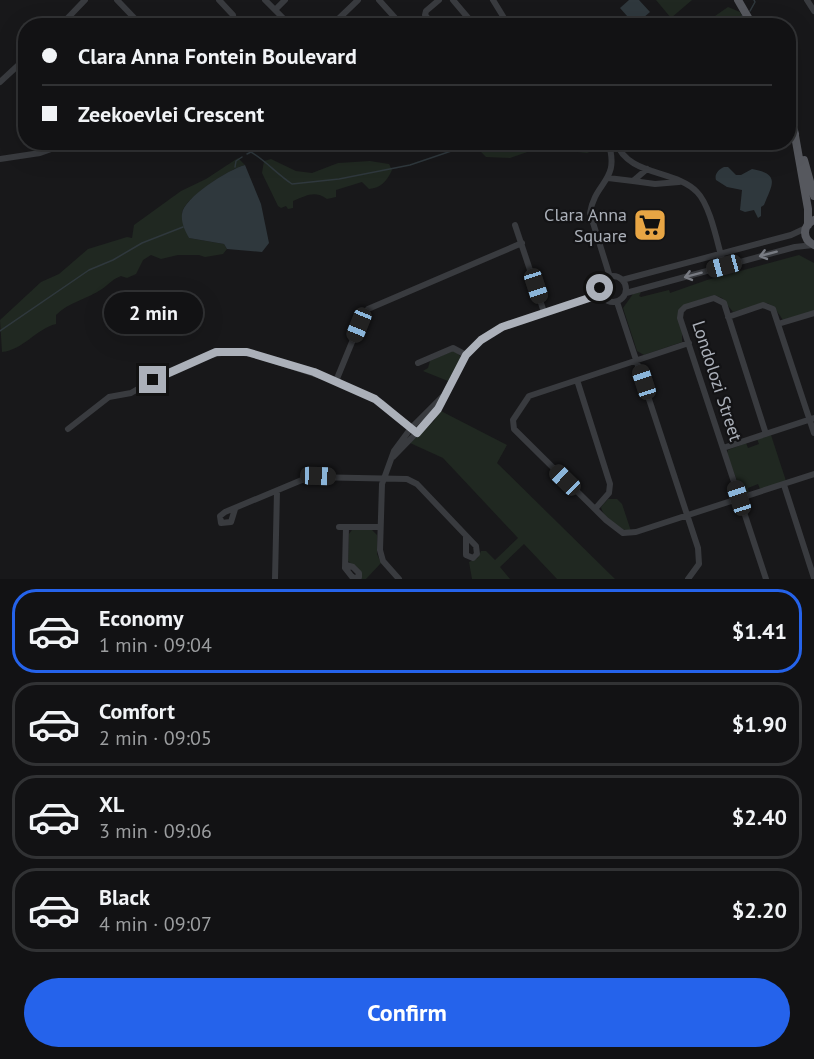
<!DOCTYPE html>
<meta charset="utf-8">
<style>
:root{--surface:#121214;--page:#1b1b1d;--text:#f1f3f6;--muted:#9c9ea0;--line:#313234;--accent:#2563eb}
body{margin:0;font-family:"PT Sans",sans-serif;background:var(--page);color:var(--text);height:100vh;display:flex;flex-direction:column;font-size:22px;white-space:nowrap}
*{box-sizing:border-box;margin:0}
p{font-size:20px;color:var(--muted)}
.icon{flex:none;width:33px;height:33px;fill:none;stroke:currentColor;stroke-width:2;stroke-linecap:round;stroke-linejoin:round}
.map{position:relative;height:579px;overflow:hidden}
.sheet{display:flex;flex-direction:column;background:var(--surface);flex:1}
.sheet>*{flex:none}
.banner{position:absolute;left:18px;top:18px;width:778px;height:132px;border-radius:24px;box-shadow:0 6px 24px #0002,0 0 0 2px var(--line);display:grid;align-content:center;height:132px;padding:0 24px;background:var(--surface)}
.end{position:absolute;width:27px;height:27px;margin:-14px;border:8px solid #abb0b9;background:#111;box-shadow:0 0 0 3px #111}
.from{border-radius:50%}
.bubble{position:absolute;height:42px;border-radius:21px;background:var(--surface);box-shadow:0 6px 24px #0002,0 0 0 2px var(--line);font-size:20px;font-weight:600;line-height:42px;text-align:center}
.car{position:absolute;width:18px;height:36px;margin:-18px -9px;border-radius:8px;box-shadow:0 0 4px 2px #0007;background:linear-gradient(#222 24%,#8ab4d8 0 40%,#222 0 76%,#8ab4d8 0 86%,#222 0)}
.banner b{display:flex;align-items:center;gap:21px;height:57px;font-size:22px}
.banner b+b{border-top:2px solid var(--line)}
.banner i{width:15px;height:15px;background:var(--text)}
ul{padding:10px 0 0;list-style:none}
li{display:flex;align-items:center;gap:18px;height:84px;margin:0 12px 9px;padding:0 12px;border:3px solid var(--line);border-radius:24px}
li div{flex:1}
li b{display:block;font-size:22px}
li em{font-style:normal;font-weight:600}
li.on{border-color:var(--accent)}
li>.icon{width:54px;height:54px;stroke-width:1.5}
.primary-button{display:flex;gap:12px;margin-top:auto;padding:12px 24px}
.primary-button a{flex:1;height:69px;border-radius:36px;background:var(--accent);color:#fff;font-size:24px;font-weight:600;line-height:69px;text-align:center}
.map>svg:first-child{display:block}
.green{fill:#202821}
.water{fill:#2f383d}
.lines{fill:none;stroke-linecap:round;stroke-linejoin:round}
.stream{stroke:#2f383d;stroke-width:1.5}
.minor{stroke:#393b3f;stroke-width:6}
.major{stroke:#56585e;stroke-width:8}
.oneway{stroke:#787b82}
.route{stroke:#abb0b9;stroke-width:8}
.labels{text-anchor:middle;stroke-width:4.5;stroke-linejoin:round;paint-order:stroke}
.poi-label{font-size:18px;fill:#abb0b9;stroke:#131315;text-anchor:end}
.street-label{font-size:18px;fill:#abb0b9;stroke:#131315}
</style>
<div class="map">
<svg width="814" height="579" viewBox="0 0 814 579">
<rect width="100%" height="100%" fill="#18181a"/>
<path class="green" d="M 656,0 L 692,0 L 671,18 Z
M 728,7 L 740,12 L 746,25 L 702,25 Z
M 477,142 L 602,142 L 603,147 L 587,153 L 539,148 L 510,158 L 486,157 L 477,148 Z
M 238,158 L 245,165 C 231,168 182,199 182,214 C 182,221 187,231 189,238 L 224,244 L 227,249 L 223,254 L 205,257 L 199,255 L 178,255 L 161,259 L 151,255 L 143,260 L 136,274 L 127,278 L 121,276 C 113,279 109,284 102,289 C 87,299 69,302 56,315 L 56,324 C 36,329 23,350 2,352 L 0,320 L 41,282 L 59,274 L 88,249 L 127,237 L 132,238 L 134,225 L 181,191 L 206,179 Z
M 271,159 L 296,171 L 312,173 L 338,163 L 370,161 L 389,164 L 392,170 C 387,181 381,188 369,189 L 362,182 L 336,190 L 336,197 L 327,199 C 314,190 306,196 293,201 L 293,208 L 288,209 L 286,206 L 281,208 L 278,206 L 262,173 L 264,161 Z
M 799,255 L 814,263 L 814,311 L 783,320 L 774,307 L 767,303 L 733,312 L 722,298 L 714,295 L 682,306 L 682,342 L 644,355 L 637,351 L 623,308 L 633,294 L 641,292 L 639,296 L 641,297 L 669,290 L 670,293 L 707,280 Z
M 452,351 L 456,352 L 461,357 L 448,381 L 423,371 L 428,368 L 430,361 Z
M 439,410 L 507,445 L 497,463 L 615,579 L 557,579 L 524,544 L 500,567 L 510,579 L 472,579 L 469,562 L 478,558 L 481,551 L 486,551 L 495,560 L 518,538 L 443,458 L 410,443 L 434,421 Z
M 771,435 L 786,481 L 760,489 L 758,484 L 748,488 L 749,493 L 742,494 L 727,454 L 728,450 L 746,443 L 748,448 L 759,444 L 757,439 Z
M 608,499 L 617,499 L 622,504 L 631,531 C 619,531 603,518 601,507 Z
M 352,530 L 372,530 L 377,535 L 377,554 L 381,563 L 366,579 L 361,579 L 362,573 L 348,561 L 349,534 Z"/>
<path class="water" d="M 629,0 L 639,0 L 650,12 L 635,25 L 620,8 Z
M 245,165 L 261,204 L 269,243 L 262,252 L 227,249 L 224,244 L 189,238 C 185,231 181,223 182,214 C 183,198 229,169 245,165 Z
M 724,167 L 728,167 L 736,175 L 741,175 L 752,169 C 781,174 772,185 764,205 L 761,207 L 761,216 L 758,218 L 754,210 L 745,212 L 740,210 L 742,190 L 727,187 L 716,180 C 714,174 719,169 724,167 Z"/>
<g class="lines">
<path class="stream" d="M 750,11 L 755,2 L 754,0
M 729,26 L 742,16
M 247,154 L 251,152 C 266,161 277,174 292,184 L 339,179 L 410,165 L 469,145 L 495,142
M 235,167 L 236,161 L 242,157
M 0,331 L 89,270 L 113,260 L 142,243 L 183,227"/>
<path class="minor" d="M 117,0 L 142,26
M 219,0 L 233,15 L 235,26
M 265,0 L 291,26
M 379,0 L 397,20 L 398,26
M 453,0 L 475,26
M 493,0 L 509,26
M 807,0 L 814,11
M 275,10 L 285,0
M 60,26 L 85,0
M 331,26 L 358,0
M 434,26 L 425,15 L 426,11 L 439,0
M 0,82 L 26,58
M 608,142 C 621,181 595,181 590,213 L 610,277
M 616,142 C 628,177 675,169 697,192 C 711,206 718,247 724,266
M 0,159 L 40,153 L 71,142
M 608,178 L 633,181 L 647,169
M 633,181 L 655,184 L 679,182
M 515,225 L 544,312
M600 289a13 13 0 1 1 26 0a13 13 0 1 1-26 0Z
M 622,280 L 791,235 L 806,228
M 626,293 L 795,247 L 813,245
M 617,302 L 698,548 L 699,564 L 688,579
M 728,317 L 763,305 L 773,309 L 814,433
M 778,324 L 814,313
M 689,343 L 529,396 L 513,420 L 514,429 L 606,520 L 623,533 L 636,532 L 814,474
M 418,363 L 453,348 L 466,355
M 577,380 L 610,484 L 609,493 L 595,509
M 336,381 L 359,325 L 368,309 L 522,243
M 68,429 L 109,397 L 131,393 L 153,380 L 205,356 L 232,351 L 256,355 L 336,381 L 382,403 L 417,433
M 723,448 L 814,418
M 393,457 L 434,415 L 466,355 L 481,340 L 502,327 L 601,294
M 784,485 L 814,578
M 235,509 L 231,522 L 221,523 L 220,516 L 225,512 L 309,477 L 407,479 L 417,484 L 476,546 L 477,554 L 473,558 L 466,555 L 466,537
M 339,527 L 380,527
M 346,565 L 353,567 L 359,573 L 359,577 L 353,578 L 345,568 L 346,527
M 275,579 L 277,491
M 399,579 L 383,561 L 380,550 L 382,484 L 394,451 L 411,428 L 442,397
M 766,579 L 680,318 L 681,311 L 685,307 L 714,298 L 724,303 L 766,434"/>
<path class="major" d="M 738,0 L 753,26
M 789,114 L 795,134
M 794,130 L 808,209 L 808,225
M 804,160 L 814,196
M 814,220 C 802,226 802,239 814,245"/>
</g>
<defs><path id="oneway-shaft" d="M-6 0H5M1.5-3L5.5 0L1.5 3" fill="none" stroke-width="1.6" stroke-linecap="round" stroke-linejoin="round" transform="scale(1.5)"/></defs>
<g class="oneway">
<use href="#oneway-shaft" transform="translate(768 254) rotate(165)"/>
<use href="#oneway-shaft" transform="translate(693 275) rotate(165)"/>
</g>
<g class="lines">
<path class="route" d="M 153,380 L 216,352 L 247,352 L 314,372 L 375,399 L 417,433 L 438,409 L 466,355 L 481,340 L 502,327 L 601,294 L 600,288"/>
</g>
<defs>
<g id="supermarket-square" transform="scale(1.725)"><rect x="-9" y="-9" width="18" height="18" rx="4" fill="#e7a544" stroke="#131315"/><path d="M-6-5.5h2.5l.6 2H6L4.5 2H-2.5L-4.4-4H-6ZM-1.5 3.2a1.3 1.3 0 1 0 .1 0ZM3 3.2a1.3 1.3 0 1 0 .1 0Z" fill="#111"/></g>
</defs>
<g fill-rule="evenodd">
<use href="#supermarket-square" x="650" y="225"/>
</g>
<g class="labels">
<g class="poi-label">
<text x="627" y="221">Clara Anna<tspan x="627" dy="21">Square</tspan></text>
</g>
<g class="street-label">
<text transform="translate(717 381) rotate(72)" y="6">Londolozi Street</text>
</g>
</g>
</svg>
<i class="end from" style="left:600px;top:288px"></i>
<i class="end" style="left:153px;top:380px"></i>
<div class="bubble" style="left:104px;top:292px;width:99px">2 min</div>
<i class="car" style="left:724px;top:266px;rotate:255deg"></i>
<i class="car" style="left:536px;top:286px;rotate:162deg"></i>
<i class="car" style="left:359px;top:325px;rotate:202deg"></i>
<i class="car" style="left:644px;top:382px;rotate:342deg"></i>
<i class="car" style="left:318px;top:476px;rotate:92deg"></i>
<i class="car" style="left:565px;top:480px;rotate:314deg"></i>
<i class="car" style="left:739px;top:498px;rotate:342deg"></i>
<div class="banner">
<b><i class="from"></i>Clara Anna Fontein Boulevard</b>
<b><i></i>Zeekoevlei Crescent</b>
</div>
</div>
<section class="sheet">
<ul>
<li class="on"><svg class="icon" aria-label="car" viewBox="0 0 24 24"><path d="M5 17H2v-5l4-1 3-4h7l3 4 3 1v5h-3M9 17h6M6 11h13"/><circle cx="7" cy="17" r="2"/><circle cx="17" cy="17" r="2"/></svg><div><b>Economy</b><p>1 min · 09:04</p></div><em>$1.41</em></li>
<li><svg class="icon" aria-label="car" viewBox="0 0 24 24"><path d="M5 17H2v-5l4-1 3-4h7l3 4 3 1v5h-3M9 17h6M6 11h13"/><circle cx="7" cy="17" r="2"/><circle cx="17" cy="17" r="2"/></svg><div><b>Comfort</b><p>2 min · 09:05</p></div><em>$1.90</em></li>
<li><svg class="icon" aria-label="car" viewBox="0 0 24 24"><path d="M5 17H2v-5l4-1 3-4h7l3 4 3 1v5h-3M9 17h6M6 11h13"/><circle cx="7" cy="17" r="2"/><circle cx="17" cy="17" r="2"/></svg><div><b>XL</b><p>3 min · 09:06</p></div><em>$2.40</em></li>
<li><svg class="icon" aria-label="car" viewBox="0 0 24 24"><path d="M5 17H2v-5l4-1 3-4h7l3 4 3 1v5h-3M9 17h6M6 11h13"/><circle cx="7" cy="17" r="2"/><circle cx="17" cy="17" r="2"/></svg><div><b>Black</b><p>4 min · 09:07</p></div><em>$2.20</em></li>
</ul>
<div class="primary-button"><a>Confirm</a></div>
</section>
